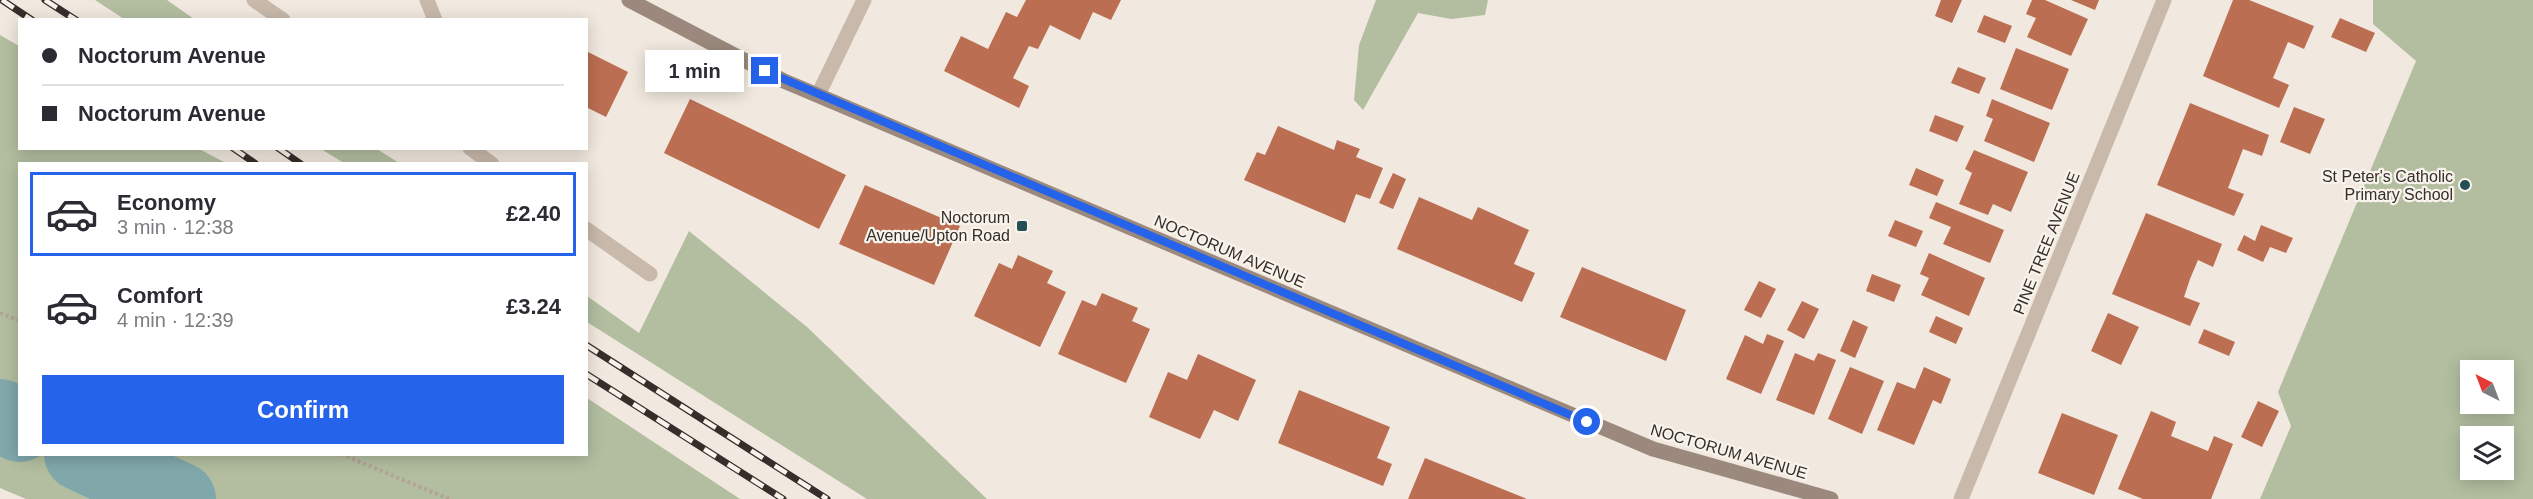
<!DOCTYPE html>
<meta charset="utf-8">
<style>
:root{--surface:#fff;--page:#f2f2f3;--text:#2b2b33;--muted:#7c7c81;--line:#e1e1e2;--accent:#2563eb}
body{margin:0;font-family:Helvetica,sans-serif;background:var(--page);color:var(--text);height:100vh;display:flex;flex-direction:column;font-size:22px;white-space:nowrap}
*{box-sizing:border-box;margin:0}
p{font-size:20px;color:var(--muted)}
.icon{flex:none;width:33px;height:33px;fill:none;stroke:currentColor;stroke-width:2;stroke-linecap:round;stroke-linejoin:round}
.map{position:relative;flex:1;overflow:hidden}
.side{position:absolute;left:18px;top:162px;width:570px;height:294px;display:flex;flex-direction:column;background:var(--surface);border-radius:0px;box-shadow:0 3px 15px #0003}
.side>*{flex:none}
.top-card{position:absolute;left:18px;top:18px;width:570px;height:132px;border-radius:0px;box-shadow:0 3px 15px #0003;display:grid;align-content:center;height:132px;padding:0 24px;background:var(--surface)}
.needle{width:39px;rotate:318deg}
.tools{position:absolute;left:2460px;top:360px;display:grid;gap:12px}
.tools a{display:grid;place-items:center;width:54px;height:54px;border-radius:0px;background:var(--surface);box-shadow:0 3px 15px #0003;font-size:30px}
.end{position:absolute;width:27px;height:27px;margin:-14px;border:8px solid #2563eb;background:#fff;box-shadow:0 0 0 3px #fff}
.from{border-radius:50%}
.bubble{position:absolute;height:42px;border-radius:0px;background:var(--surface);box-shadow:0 3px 15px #0003;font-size:20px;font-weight:800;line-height:42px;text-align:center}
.top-card b{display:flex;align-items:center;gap:21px;height:57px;font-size:22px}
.top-card b+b{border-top:2px solid var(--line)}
.top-card i{width:15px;height:15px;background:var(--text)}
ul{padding:10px 0 0;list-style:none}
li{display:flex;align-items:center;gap:18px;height:84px;margin:0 12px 9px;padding:0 12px;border:3px solid transparent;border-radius:0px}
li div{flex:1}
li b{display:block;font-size:22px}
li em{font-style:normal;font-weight:800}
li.current{border-color:var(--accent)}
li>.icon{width:54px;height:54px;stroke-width:1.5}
.primary-button{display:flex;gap:12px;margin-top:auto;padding:12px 24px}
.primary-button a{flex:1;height:69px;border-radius:0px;background:var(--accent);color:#fff;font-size:24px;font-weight:800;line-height:69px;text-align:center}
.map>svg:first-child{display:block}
.green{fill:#b3bea0;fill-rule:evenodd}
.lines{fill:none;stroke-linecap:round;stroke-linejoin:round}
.river{stroke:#80a8ab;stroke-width:74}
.building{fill:#bb6e52}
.path{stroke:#b3a396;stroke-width:4;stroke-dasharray:3 3;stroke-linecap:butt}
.lane{stroke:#c8b9ab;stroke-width:15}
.street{stroke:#c8b9ab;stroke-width:15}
.secondary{stroke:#9b897d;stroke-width:15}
.rail-casing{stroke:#362e2a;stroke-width:7}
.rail{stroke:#f8f3eb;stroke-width:4.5;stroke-dasharray:14;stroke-linecap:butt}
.route{stroke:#2563eb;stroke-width:8}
.poi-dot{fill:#235054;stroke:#f8f3eb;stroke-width:2}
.labels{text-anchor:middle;stroke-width:4.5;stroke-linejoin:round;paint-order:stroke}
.poi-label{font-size:16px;fill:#362e2a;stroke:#f8f3eb;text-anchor:end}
.street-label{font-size:16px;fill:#362e2a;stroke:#f8f3eb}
</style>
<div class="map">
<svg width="2533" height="499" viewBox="0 0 2533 499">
<rect width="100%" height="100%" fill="#f1e9df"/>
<path class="green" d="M 95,0 L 167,0 L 194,19 L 124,19 Z
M 1376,0 L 1488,0 L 1485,15 L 1451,19 L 1418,13 L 1363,110 L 1354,100 L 1359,45 Z
M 2373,0 L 2533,0 L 2533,499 L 2260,499 L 2291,426 L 2278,392 L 2416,61 L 2373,24 ZM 2504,370 L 2504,404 L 2470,404 L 2470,370 ZM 2504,436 L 2504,470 L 2470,470 L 2470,436 Z
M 0,35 L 19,46 L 20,148 L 199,149 L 226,163 L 20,164 L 20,454 L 586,454 L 587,398 L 740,499 L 26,499 L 0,488 Z
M 321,149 L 377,149 L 399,163 L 344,163 Z
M 689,231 L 807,327 L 987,499 L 867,499 L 587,322 L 587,296 L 639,333 Z"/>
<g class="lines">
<path class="river" d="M 0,416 L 20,425
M 81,454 L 179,499"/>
</g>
<path class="building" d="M 1026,0 L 1121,0 L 1111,20 L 1093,12 L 1080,40 L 1050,25 L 1038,49 L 1029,46 L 1013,78 L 1029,86 L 1019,108 L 944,71 L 961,36 L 988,49 L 1006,12 L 1017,17 Z
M 1941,0 L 1962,0 L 1952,23 L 1935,16 Z
M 2032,0 L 2045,0 L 2088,19 L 2071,56 L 2027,37 L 2036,18 L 2026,14 Z
M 2071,0 L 2099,0 L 2095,10 Z
M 2233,0 L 2249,0 L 2314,26 L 2304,49 L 2288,42 L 2273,78 L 2289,85 L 2279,108 L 2203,76 Z
M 1984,15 L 2012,26 L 2005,43 L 1977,32 Z
M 2340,18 L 2375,33 L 2366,52 L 2331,37 Z
M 2016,48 L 2069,69 L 2052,110 L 2000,89 Z
M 586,51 L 628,72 L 606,117 L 586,107 Z
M 1958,67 L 1986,78 L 1979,94 L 1951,83 Z
M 690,99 L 846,175 L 819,229 L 664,153 Z
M 1992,99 L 2050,123 L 2034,162 L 1984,141 L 1993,119 L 1986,116 Z
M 2190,103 L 2269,135 L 2262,156 L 2243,149 L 2228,188 L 2244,194 L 2234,216 L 2157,185 Z
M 2294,107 L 2325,119 L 2310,154 L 2280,142 Z
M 1935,115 L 1964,126 L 1957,142 L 1929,131 Z
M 1278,126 L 1334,150 L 1337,140 L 1360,149 L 1356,157 L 1383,168 L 1370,199 L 1356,194 L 1345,223 L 1244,180 L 1257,152 L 1265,155 Z
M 1974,150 L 2028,172 L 2011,212 L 1993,204 L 1988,215 L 1959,204 L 1972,173 L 1965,169 Z
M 1916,168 L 1944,180 L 1937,196 L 1909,185 Z
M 1393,173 L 1406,179 L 1393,209 L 1379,203 Z
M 865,185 L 960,226 L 934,285 L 839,244 Z
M 1419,197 L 1472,220 L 1478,207 L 1529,230 L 1514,264 L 1535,273 L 1522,302 L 1397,249 Z
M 1936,202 L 2004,230 L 1990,263 L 1943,244 L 1951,227 L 1929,218 Z
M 2146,213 L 2222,244 L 2213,267 L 2198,260 L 2190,279 L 2184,297 L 2200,303 L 2190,326 L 2112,294 Z
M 1895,220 L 1923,231 L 1916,247 L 1888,236 Z
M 2261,225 L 2293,238 L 2286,253 L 2270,247 L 2263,262 L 2237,250 L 2244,235 L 2255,241 Z
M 1929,253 L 1985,278 L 1969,316 L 1921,295 L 1929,278 L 1920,274 Z
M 1018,255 L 1053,271 L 1047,283 L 1066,292 L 1040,347 L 974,316 L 999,263 L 1012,269 Z
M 1582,267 L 1686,310 L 1666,361 L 1560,317 Z
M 1872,274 L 1901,285 L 1894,302 L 1866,291 Z
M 1759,281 L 1776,289 L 1761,318 L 1744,310 Z
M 1102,293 L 1138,308 L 1132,321 L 1150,329 L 1126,383 L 1058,354 L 1082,300 L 1096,306 Z
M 1802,301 L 1819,309 L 1804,339 L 1787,330 Z
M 2108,313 L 2139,327 L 2121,365 L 2091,351 Z
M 1936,316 L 1963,328 L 1956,344 L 1929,332 Z
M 1853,320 L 1868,327 L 1855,358 L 1840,351 Z
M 2204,329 L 2235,342 L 2229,356 L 2198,343 Z
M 1767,334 L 1784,341 L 1761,394 L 1726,379 L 1745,335 L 1763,344 Z
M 1795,353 L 1814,361 L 1818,353 L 1836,360 L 1814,415 L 1776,400 Z
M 1198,354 L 1256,380 L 1238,421 L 1214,410 L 1200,439 L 1149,417 L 1168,372 L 1187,380 Z
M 1850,367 L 1884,381 L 1862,434 L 1828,419 Z
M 1924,367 L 1951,379 L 1941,404 L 1933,400 L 1914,445 L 1877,430 L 1897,382 L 1915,389 Z
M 1299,390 L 1390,427 L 1377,458 L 1392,464 L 1383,486 L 1278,443 Z
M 2258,401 L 2279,411 L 2262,447 L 2241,437 Z
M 2151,411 L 2176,422 L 2171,436 L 2208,451 L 2214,436 L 2233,444 L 2211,499 L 2143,499 L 2118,489 Z
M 2062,413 L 2118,435 L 2094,495 L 2038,473 Z
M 1425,458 L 1527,499 L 1408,499 Z"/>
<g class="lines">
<path class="path" d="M 0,313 L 20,321
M 341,454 L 449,499"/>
<path class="lane" d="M 254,0 L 283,20
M 427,0 L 435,20
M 470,148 L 492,164
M 586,229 L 650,274"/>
<path class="street" d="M 818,95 L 864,0
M 1961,499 L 2164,0"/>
<path class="secondary" d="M 629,0 L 784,81 L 1653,449 L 1831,499"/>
<g class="rail-casing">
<path id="rail" d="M 2,0 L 32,20
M 45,0 L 76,20
M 233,148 L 256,164
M 278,148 L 301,164
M 586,345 L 827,499
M 586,374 L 783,499"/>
</g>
<use href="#rail" class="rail"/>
</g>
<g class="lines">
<path class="route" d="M 765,71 L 1587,422"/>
</g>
<g class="poi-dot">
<circle cx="2465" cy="185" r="6"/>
<rect x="1016" y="220" width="12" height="12" rx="3"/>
</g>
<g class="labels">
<g class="poi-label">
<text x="2453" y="182">St Peter's Catholic<tspan x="2453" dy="18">Primary School</tspan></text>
<text x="1010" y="223">Noctorum<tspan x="1010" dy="18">Avenue/Upton Road</tspan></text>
</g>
<g class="street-label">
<text transform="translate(2046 243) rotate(-68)" y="6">PINE TREE AVENUE</text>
<text transform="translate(1230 251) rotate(23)" y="6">NOCTORUM AVENUE</text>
<text transform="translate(1729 451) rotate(16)" y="6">NOCTORUM AVENUE</text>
</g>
</g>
</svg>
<div class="tools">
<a><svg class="needle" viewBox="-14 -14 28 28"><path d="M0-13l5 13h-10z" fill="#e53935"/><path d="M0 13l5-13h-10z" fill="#7c7c81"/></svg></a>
<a><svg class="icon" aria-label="layers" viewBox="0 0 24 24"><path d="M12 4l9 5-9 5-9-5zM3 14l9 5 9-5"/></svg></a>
</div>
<i class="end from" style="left:1587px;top:422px"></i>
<i class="end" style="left:765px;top:71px"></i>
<div class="bubble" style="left:645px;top:50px;width:99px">1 min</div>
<div class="top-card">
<b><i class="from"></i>Noctorum Avenue</b>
<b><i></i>Noctorum Avenue</b>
</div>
<section class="side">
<ul>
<li class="current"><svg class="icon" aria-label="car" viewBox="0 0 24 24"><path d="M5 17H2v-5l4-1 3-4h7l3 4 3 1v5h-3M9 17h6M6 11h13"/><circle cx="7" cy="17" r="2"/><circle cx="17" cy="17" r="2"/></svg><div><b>Economy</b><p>3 min · 12:38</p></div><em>£2.40</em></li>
<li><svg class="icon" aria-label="car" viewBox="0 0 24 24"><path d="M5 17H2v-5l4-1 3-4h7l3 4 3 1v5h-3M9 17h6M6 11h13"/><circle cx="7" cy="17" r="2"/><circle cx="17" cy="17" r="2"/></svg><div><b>Comfort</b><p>4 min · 12:39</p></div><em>£3.24</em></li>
</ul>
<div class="primary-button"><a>Confirm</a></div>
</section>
</div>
